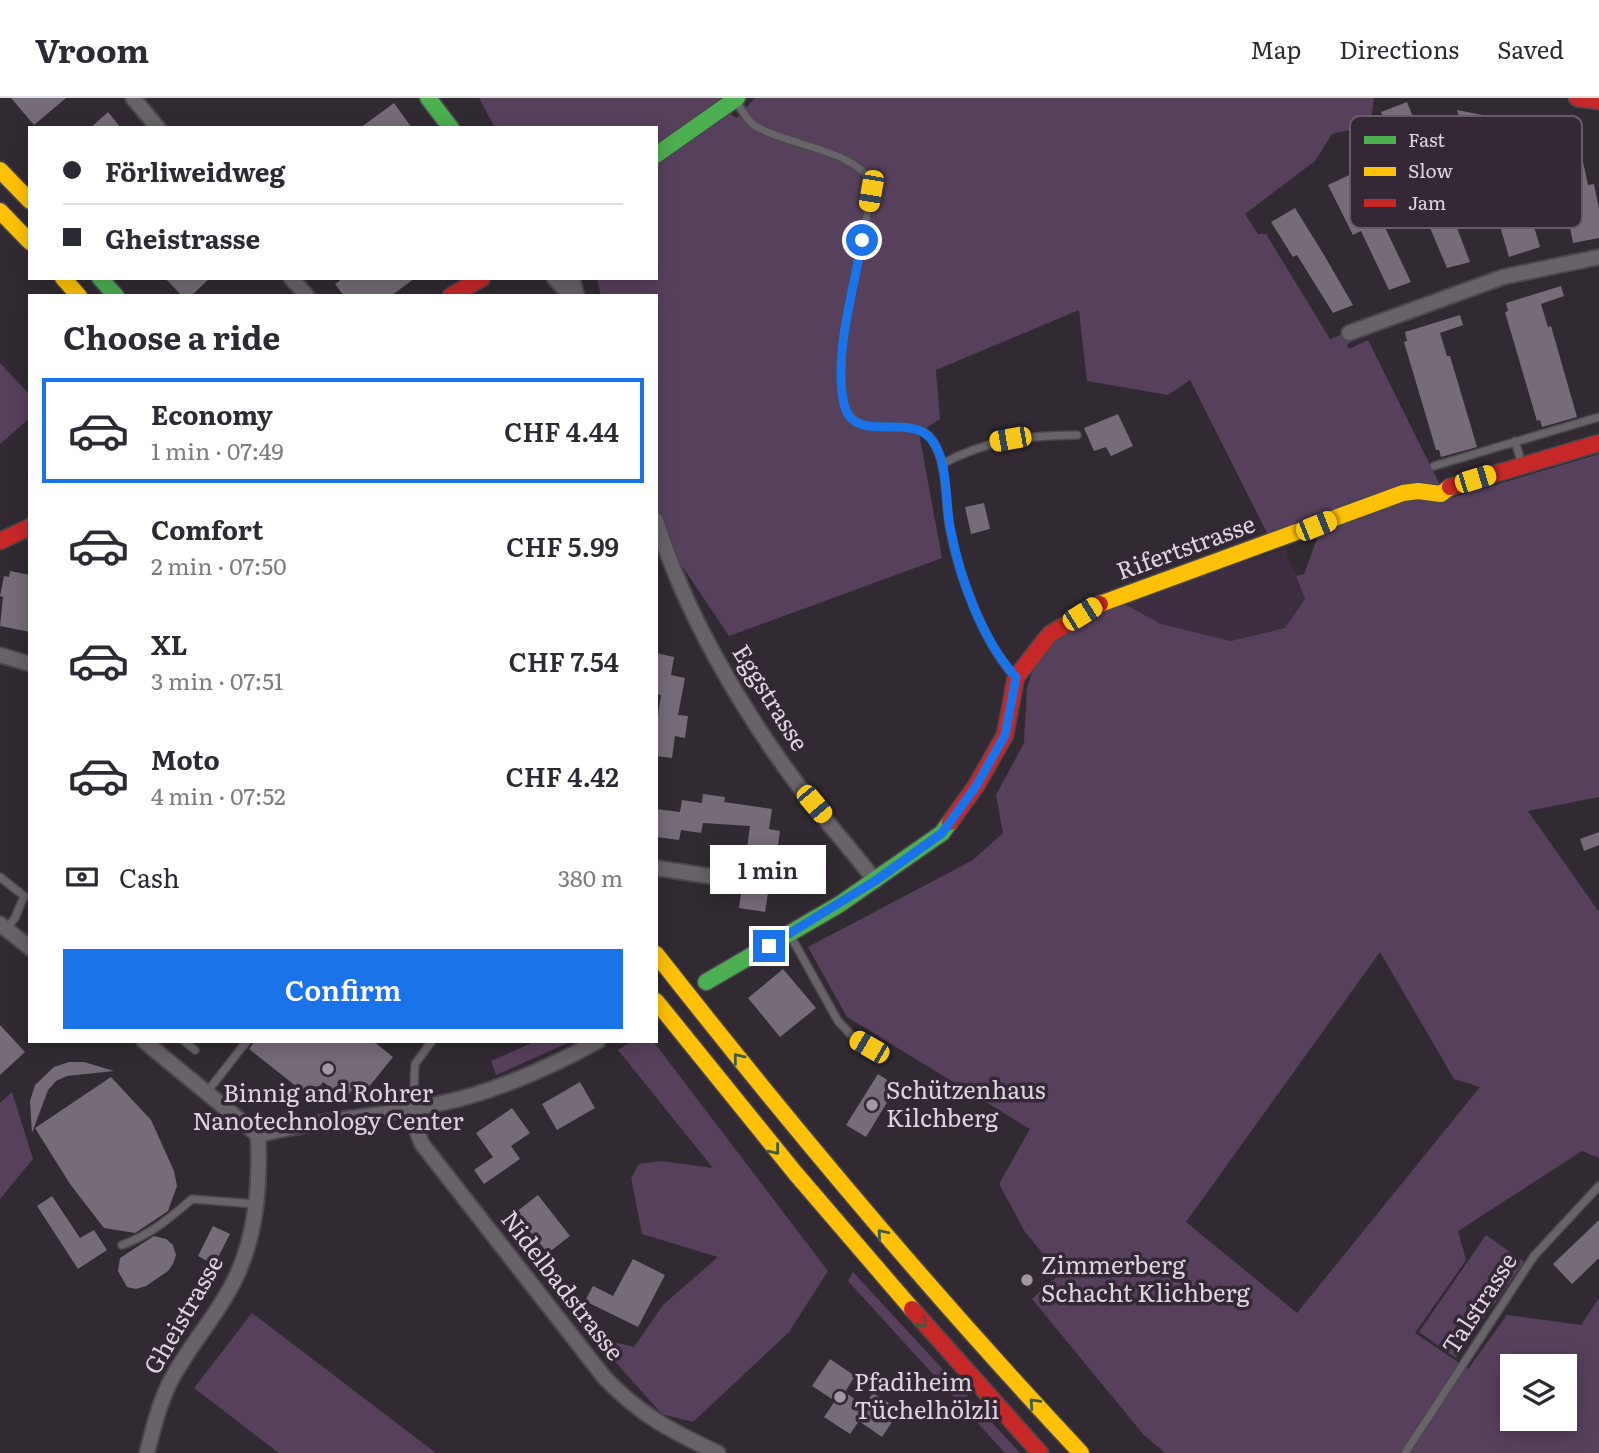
<!DOCTYPE html>
<meta charset="utf-8">
<style>
:root{--surface:#fff;--page:#f2f2f3;--text:#2b2b33;--muted:#7c7c81;--line:#e1e1e2;--accent:#1a73e8}
body{margin:0;font-family:Literata,serif;background:var(--page);color:var(--text);height:100vh;display:flex;flex-direction:column;font-size:26px;white-space:nowrap}
*{box-sizing:border-box;margin:0}
p{font-size:23px;color:var(--muted)}
.icon{flex:none;width:38px;height:38px;fill:none;stroke:currentColor;stroke-width:2;stroke-linecap:round;stroke-linejoin:round}
.map{position:relative;flex:1;overflow:hidden}
.panel{position:absolute;left:28px;top:196px;width:630px;height:749px;display:flex;flex-direction:column;background:var(--surface);border-radius:0px;box-shadow:0 4px 18px #0003}
.panel>*{flex:none}
.guide{position:absolute;left:28px;top:28px;width:630px;height:154px;border-radius:0px;box-shadow:0 4px 18px #0003;display:grid;align-content:center;height:154px;padding:0 35px;background:var(--surface)}
.buttons{position:absolute;left:1500px;top:1256px;display:grid;gap:14px}
.buttons a{display:grid;place-items:center;width:77px;height:77px;border-radius:0px;background:var(--surface);box-shadow:0 4px 18px #0003;font-size:35px}
.end{position:absolute;width:32px;height:32px;margin:-16px;border:9px solid #1a73e8;background:#fff;box-shadow:0 0 0 4px #fff}
.from{border-radius:50%}
.bubble{position:absolute;height:49px;border-radius:0px;background:var(--surface);box-shadow:0 4px 18px #0003;font-size:23px;font-weight:600;line-height:49px;text-align:center}
.car{position:absolute;width:21px;height:42px;margin:-21px -10px;border-radius:9px;box-shadow:0 0 5px 2px #0007;background:linear-gradient(#f5c518 24%,#345 0 40%,#f5c518 0 76%,#345 0 86%,#f5c518 0)}
.guide b{display:flex;align-items:center;gap:24px;height:66px;font-size:26px}
.guide b+b{border-top:2px solid var(--line)}
.guide i{width:18px;height:18px;background:var(--text)}
ul{padding:0;list-style:none}
li{display:flex;align-items:center;gap:21px;height:105px;margin:0 14px 10px;padding:0 21px;border:4px solid transparent;border-radius:0px}
li div{flex:1}
li b{display:block;font-size:26px}
li em{font-style:normal;font-weight:600}
li.active{border-color:var(--accent)}
li>.icon{width:63px;height:63px;stroke-width:1.5}
h2{padding:0 35px;font-size:32px;line-height:84px}
.pay{display:flex;align-items:center;gap:18px;height:77px;padding:0 35px;font-size:26px}
.pay p{margin-inline-start:auto}
.cta{display:flex;gap:14px;margin-top:auto;padding:14px 35px}
.cta a{flex:1;height:80px;border-radius:0px;background:var(--accent);color:#fff;font-size:28px;font-weight:600;line-height:80px;text-align:center}
header{display:flex;align-items:center;gap:42px;box-sizing:border-box;height:98px;padding:0 35px;background:var(--surface);border-bottom:2px solid var(--line)}
header strong{font-size:33px}
nav{display:flex;gap:38px;margin-inline-start:auto;font-size:24px}
.map>svg:first-child{display:block}
.built{fill:#3d2d40}
.green{fill:#57405c;fill-rule:evenodd}
.building{fill:#766b78}
.lines{fill:none;stroke-linecap:round;stroke-linejoin:round}
.lane-casing{stroke:#4c464d;stroke-width:10}
.street-casing{stroke:#4c464d;stroke-width:18}
.fast-casing{stroke:#4c464d;stroke-width:19}
.slow-casing{stroke:#4c464d;stroke-width:19}
.jam-casing{stroke:#4c464d;stroke-width:19}
.lane{stroke:#686269;stroke-width:7}
.street{stroke:#686269;stroke-width:14}
.fast{stroke:#4caf50;stroke-width:16}
.slow{stroke:#ffc107;stroke-width:16}
.jam{stroke:#c62828;stroke-width:16}
.oneway{stroke:#3e5d40}
.route{stroke:#1a73e8;stroke-width:9}
.poi-dot{fill:#a198a2;stroke:#342736;stroke-width:2.5}
.labels{text-anchor:middle;stroke-width:7;stroke-linejoin:round;paint-order:stroke}
.street-label{font-size:24px;fill:#ddd4de;stroke:#342736}
.poi-label{font-size:24px;fill:#ddd4de;stroke:#342736;text-anchor:start}
.key{fill:#342736;stroke:#675b68;stroke-width:2}
.key-label{font-size:19px;fill:#ddd4de}
</style>
<header>
<strong>Vroom</strong>
<nav><a>Map</a><a>Directions</a><a>Saved</a></nav>
</header>
<div class="map">
<svg width="1599" height="1355" viewBox="0 0 1599 1355">
<rect width="100%" height="100%" fill="#312a32"/>
<path class="built" d="M 1285,451 L 1305,501 L 1285,530 L 1231,543 L 1161,526 L 1119,503 Z"/>
<path class="green" d="M 479,0 L 722,0 L 718,9 L 737,20 L 755,0 L 1374,0 L 1370,27 L 1332,36 L 1315,63 L 1245,116 L 1258,136 L 1266,136 L 1330,241 L 1345,235 L 1350,245 L 1347,246 L 1349,251 L 1368,242 L 1441,389 L 1270,441 L 1190,282 L 1168,297 L 1087,283 L 1079,212 L 936,272 L 940,321 L 919,335 L 942,460 L 729,538 L 656,429 L 656,198 L 601,198 L 597,180 L 656,180 L 656,30 L 495,30 Z
M 0,265 L 30,297 L 30,320 L 0,346 Z
M 1599,356 L 1599,699 L 1528,713 L 1599,814 L 1599,1060 L 1582,1053 L 1458,1133 L 1466,1162 L 1415,1235 L 1468,1271 L 1507,1217 L 1581,1227 L 1599,1200 L 1599,1355 L 1165,1355 L 1143,1336 L 1032,1201 L 1060,1176 L 1025,1134 L 999,1086 L 1030,1031 L 847,919 L 808,849 L 973,762 L 1003,735 L 996,697 L 1024,645 L 1027,590 L 1034,568 L 1053,542 L 1119,503 L 1161,526 L 1231,543 L 1285,530 L 1305,501 L 1296,478 L 1304,476 L 1321,430 L 1396,402 L 1448,401 ZM 1380,854 L 1454,981 L 1480,989 L 1297,1215 L 1186,1124 ZM 1512,1269 L 1564,1269 L 1564,1321 L 1512,1321 Z
M 536,943 L 572,943 L 496,977 L 491,963 Z
M 632,943 L 653,943 L 828,1173 L 789,1234 L 693,1324 L 662,1316 L 593,1239 L 634,1249 L 663,1207 L 718,1159 L 642,1136 L 631,1080 L 639,1066 L 661,1063 L 713,1070 L 618,952 Z
M 12,994 L 33,1061 L 0,1101 L 0,1005 Z
M 1486,1137 L 1524,1164 L 1456,1260 L 1419,1234 Z
M 853,1174 L 1020,1355 L 1005,1355 L 848,1183 Z
M 252,1215 L 436,1355 L 279,1355 L 194,1290 Z"/>
<path class="building" d="M 11,0 L 66,0 L 34,27 Z
M 1407,4 L 1446,101 L 1470,164 L 1447,170 L 1381,14 Z
M 394,5 L 412,30 L 360,30 Z
M 1457,12 L 1493,19 L 1518,100 L 1525,98 L 1540,149 L 1509,159 L 1493,104 L 1486,106 Z
M 108,14 L 121,30 L 90,30 Z
M 1543,29 L 1577,35 L 1588,87 L 1594,86 L 1599,111 L 1599,140 L 1573,145 L 1562,89 L 1555,90 Z
M 1358,73 L 1411,184 L 1389,192 L 1361,133 L 1353,137 L 1328,87 Z
M 1295,110 L 1324,157 L 1353,207 L 1333,215 L 1297,157 L 1293,159 L 1271,124 Z
M 165,180 L 210,180 L 191,198 L 182,198 Z
M 343,180 L 415,180 L 391,198 L 344,198 L 335,186 Z
M 1561,188 L 1564,198 L 1541,206 L 1548,229 L 1551,228 L 1577,319 L 1542,329 L 1540,322 L 1537,323 L 1505,214 L 1508,213 L 1506,205 Z
M 1460,217 L 1463,227 L 1440,235 L 1447,258 L 1450,258 L 1477,349 L 1441,359 L 1439,352 L 1436,352 L 1404,244 L 1407,243 L 1405,234 Z
M 1118,316 L 1133,348 L 1111,358 L 1106,349 L 1094,353 L 1084,330 Z
M 984,405 L 990,431 L 971,436 L 965,409 Z
M 10,473 L 30,477 L 30,534 L 0,528 L 3,499 L 0,498 L 4,478 L 9,479 Z
M 656,555 L 674,559 L 671,577 L 685,580 L 678,617 L 688,618 L 685,640 L 675,638 L 672,660 L 656,658 L 656,631 L 661,597 L 656,596 Z
M 703,696 L 725,699 L 724,704 L 772,711 L 769,731 L 780,733 L 777,754 L 787,755 L 784,776 L 776,775 L 773,796 L 768,795 L 765,814 L 739,810 L 742,789 L 745,790 L 751,750 L 747,750 L 750,728 L 703,725 L 701,735 L 681,732 L 679,742 L 656,739 L 656,711 L 680,714 L 682,702 L 702,705 Z
M 1599,734 L 1599,747 L 1584,753 L 1580,741 Z
M 783,871 L 816,910 L 780,939 L 748,900 Z
M 0,927 L 25,954 L 0,977 Z
M 255,943 L 373,943 L 393,959 L 368,990 L 359,983 L 348,997 L 343,993 L 340,997 L 323,984 L 311,1000 L 249,951 Z
M 69,964 L 84,964 L 114,973 L 67,978 L 56,983 L 48,992 L 32,1035 L 30,1003 L 35,987 L 54,969 Z
M 878,976 L 897,988 L 866,1039 L 846,1027 Z
M 111,979 L 151,1022 L 174,1073 L 177,1088 L 168,1113 L 135,1135 L 104,1130 L 70,1086 L 35,1030 Z
M 580,984 L 595,1010 L 557,1032 L 542,1006 Z
M 512,1010 L 530,1035 L 511,1048 L 520,1061 L 484,1086 L 474,1072 L 493,1059 L 476,1035 Z
M 538,1097 L 570,1138 L 548,1155 L 525,1128 L 521,1131 L 511,1118 Z
M 52,1098 L 80,1140 L 94,1132 L 107,1152 L 78,1171 L 37,1108 Z
M 1599,1122 L 1599,1160 L 1572,1186 L 1553,1166 Z
M 213,1128 L 230,1136 L 214,1167 L 198,1158 Z
M 154,1138 L 166,1141 L 173,1147 L 176,1157 L 173,1166 L 168,1173 L 146,1188 L 136,1191 L 127,1189 L 118,1173 L 120,1160 Z
M 633,1161 L 665,1177 L 638,1229 L 585,1203 L 593,1188 L 613,1198 Z
M 830,1261 L 855,1278 L 845,1294 L 864,1308 L 873,1295 L 900,1312 L 882,1339 L 859,1323 L 850,1336 L 824,1319 L 835,1303 L 812,1288 Z"/>
<g class="lines">
<g class="lane-casing">
<path id="lane" d="M 735,2 C 741,10 747,23 755,28 C 786,47 855,52 871,84 C 872,101 866,119 863,136 C 854,189 834,252 844,304 C 853,350 913,311 933,343 C 948,368 945,404 950,431 C 958,476 983,542 1013,577
M 1515,343 L 1522,367
M 942,366 C 989,341 1024,338 1077,337
M 1434,368 L 1599,319
M 0,779 L 24,798 L 15,820 L 6,831
M 790,837 L 838,923 L 854,940 L 883,957
M 184,943 L 195,952
M 207,994 L 247,943
M 413,1011 L 415,966 L 432,943
M 122,1147 C 150,1137 170,1120 192,1101 L 255,1106
M 1405,1355 L 1534,1158 L 1599,1088"/>
</g>
<g class="street-casing">
<path id="street" d="M 133,0 L 158,30
M 291,180 L 307,198
M 554,180 L 571,198
M 572,180 L 577,198
M 1349,235 L 1503,179 L 1599,159
M 656,422 C 684,513 741,611 798,687 C 822,720 851,750 875,783
M 0,557 L 30,566
M 656,770 L 709,778
M 0,826 L 30,850
M 144,943 L 258,1037
M 413,1011 L 416,1031 L 422,1046 L 604,1279 C 640,1317 671,1333 718,1355
M 258,1037 C 315,1022 375,1019 433,1007 C 490,996 547,971 598,943
M 147,1355 C 153,1331 159,1306 170,1284 C 189,1247 219,1216 236,1179 C 257,1135 260,1085 258,1037"/>
</g>
<g class="fast-casing">
<path id="fast" d="M 428,0 L 451,30
M 656,57 L 737,0
M 100,180 L 116,198
M 706,884 L 840,806 L 942,735 L 950,724"/>
</g>
<g class="slow-casing">
<path id="slow" d="M 0,72 L 30,103
M 0,113 L 30,144
M 63,180 L 79,198
M 1100,506 L 1403,395 L 1418,393 L 1441,396 L 1450,389
M 656,856 C 791,1028 931,1195 1081,1355
M 656,903 L 796,1076 L 912,1211"/>
</g>
<g class="jam-casing">
<path id="jam" d="M 1577,0 L 1599,3
M 451,198 L 482,180
M 1450,389 L 1599,345
M 0,443 L 30,429
M 950,724 L 976,688 L 1005,637 L 1016,579 L 1050,536 L 1100,506
M 912,1211 L 1040,1355"/>
</g>
<use href="#lane" class="lane"/>
<use href="#street" class="street"/>
<use href="#fast" class="fast"/>
<use href="#slow" class="slow"/>
<use href="#jam" class="jam"/>
</g>
<defs><path id="oneway-chevron" d="M-2-3.5L2.5 0L-2 3.5" fill="none" stroke-width="1.6" stroke-linecap="round" stroke-linejoin="round" transform="scale(1.75)"/></defs>
<g class="oneway">
<use href="#oneway-chevron" transform="translate(738 960) rotate(-129)"/>
<use href="#oneway-chevron" transform="translate(775 1052) rotate(51)"/>
<use href="#oneway-chevron" transform="translate(882 1136) rotate(-130)"/>
<use href="#oneway-chevron" transform="translate(922 1225) rotate(49)"/>
<use href="#oneway-chevron" transform="translate(1034 1305) rotate(-133)"/>
</g>
<g class="lines">
<path class="route" d="M 769,848 L 875,783 L 942,735 L 976,688 L 1005,637 L 1016,579 C 982,542 961,483 951,434 C 944,406 950,364 931,341 C 909,314 854,348 844,306 C 833,257 854,192 862,142"/>
</g>
<g class="poi-dot">
<circle cx="328" cy="971" r="7"/>
<circle cx="872" cy="1007" r="7"/>
<circle cx="1027" cy="1182" r="7"/>
<circle cx="840" cy="1299" r="7"/>
</g>
<g class="labels">
<g class="street-label">
<text transform="translate(1186 450) rotate(-20)" y="8">Rifertstrasse</text>
<text transform="translate(770 600) rotate(58)" y="8">Eggstrasse</text>
<text transform="translate(562 1188) rotate(52)" y="8">Nidelbadstrasse</text>
<text transform="translate(1480 1206) rotate(-57)" y="8">Talstrasse</text>
<text transform="translate(184 1217) rotate(-60)" y="8">Gheistrasse</text>
</g>
<g class="poi-label">
<text x="886" y="1001">Schützenhaus<tspan x="886" dy="28">Kilchberg</tspan></text>
<text x="328" y="1004" text-anchor="middle">Binnig and Rohrer<tspan x="328" dy="28">Nanotechnology Center</tspan></text>
<text x="1041" y="1176">Zimmerberg<tspan x="1041" dy="28">Schacht Klichberg</tspan></text>
<text x="854" y="1293">Pfadiheim<tspan x="854" dy="28">Tüchelhölzli</tspan></text>
</g>
</g>
<rect x="1350" y="18" width="232" height="112" rx="10" class="key"/>
<rect x="1364" y="38" width="32" height="8" fill="#4caf50"/>
<rect x="1364" y="69" width="32" height="9" fill="#ffc107"/>
<rect x="1364" y="101" width="32" height="8" fill="#c62828"/>
<g class="key-label">
<text x="1408" y="49">Fast</text>
<text x="1408" y="80">Slow</text>
<text x="1408" y="112">Jam</text>
</g>
</svg>
<div class="buttons">
<a><svg class="icon" aria-label="layers" viewBox="0 0 24 24"><path d="M12 4l9 5-9 5-9-5zM3 14l9 5 9-5"/></svg></a>
</div>
<i class="end from" style="left:862px;top:142px"></i>
<i class="end" style="left:769px;top:848px"></i>
<div class="bubble" style="left:710px;top:747px;width:116px">1 min</div>
<i class="car" style="left:871px;top:93px;rotate:190deg"></i>
<i class="car" style="left:1010px;top:341px;rotate:260deg"></i>
<i class="car" style="left:1475px;top:381px;rotate:73deg"></i>
<i class="car" style="left:1316px;top:428px;rotate:68deg"></i>
<i class="car" style="left:1082px;top:516px;rotate:58deg"></i>
<i class="car" style="left:814px;top:706px;rotate:140deg"></i>
<i class="car" style="left:869px;top:949px;rotate:300deg"></i>
<div class="guide">
<b><i class="from"></i>Förliweidweg</b>
<b><i></i>Gheistrasse</b>
</div>
<section class="panel">
<h2>Choose a ride</h2>
<ul>
<li class="active"><svg class="icon" aria-label="car" viewBox="0 0 24 24"><path d="M5 17H2v-5l4-1 3-4h7l3 4 3 1v5h-3M9 17h6M6 11h13"/><circle cx="7" cy="17" r="2"/><circle cx="17" cy="17" r="2"/></svg><div><b>Economy</b><p>1 min · 07:49</p></div><em>CHF 4.44</em></li>
<li><svg class="icon" aria-label="car" viewBox="0 0 24 24"><path d="M5 17H2v-5l4-1 3-4h7l3 4 3 1v5h-3M9 17h6M6 11h13"/><circle cx="7" cy="17" r="2"/><circle cx="17" cy="17" r="2"/></svg><div><b>Comfort</b><p>2 min · 07:50</p></div><em>CHF 5.99</em></li>
<li><svg class="icon" aria-label="car" viewBox="0 0 24 24"><path d="M5 17H2v-5l4-1 3-4h7l3 4 3 1v5h-3M9 17h6M6 11h13"/><circle cx="7" cy="17" r="2"/><circle cx="17" cy="17" r="2"/></svg><div><b>XL</b><p>3 min · 07:51</p></div><em>CHF 7.54</em></li>
<li><svg class="icon" aria-label="car" viewBox="0 0 24 24"><path d="M5 17H2v-5l4-1 3-4h7l3 4 3 1v5h-3M9 17h6M6 11h13"/><circle cx="7" cy="17" r="2"/><circle cx="17" cy="17" r="2"/></svg><div><b>Moto</b><p>4 min · 07:52</p></div><em>CHF 4.42</em></li>
</ul>
<div class="pay"><svg class="icon" aria-label="cash" viewBox="0 0 24 24"><path d="M3 7h18v10H3z"/><circle cx="12" cy="12" r="2"/></svg>Cash<p>380 m</p></div>
<div class="cta"><a>Confirm</a></div>
</section>
</div>
